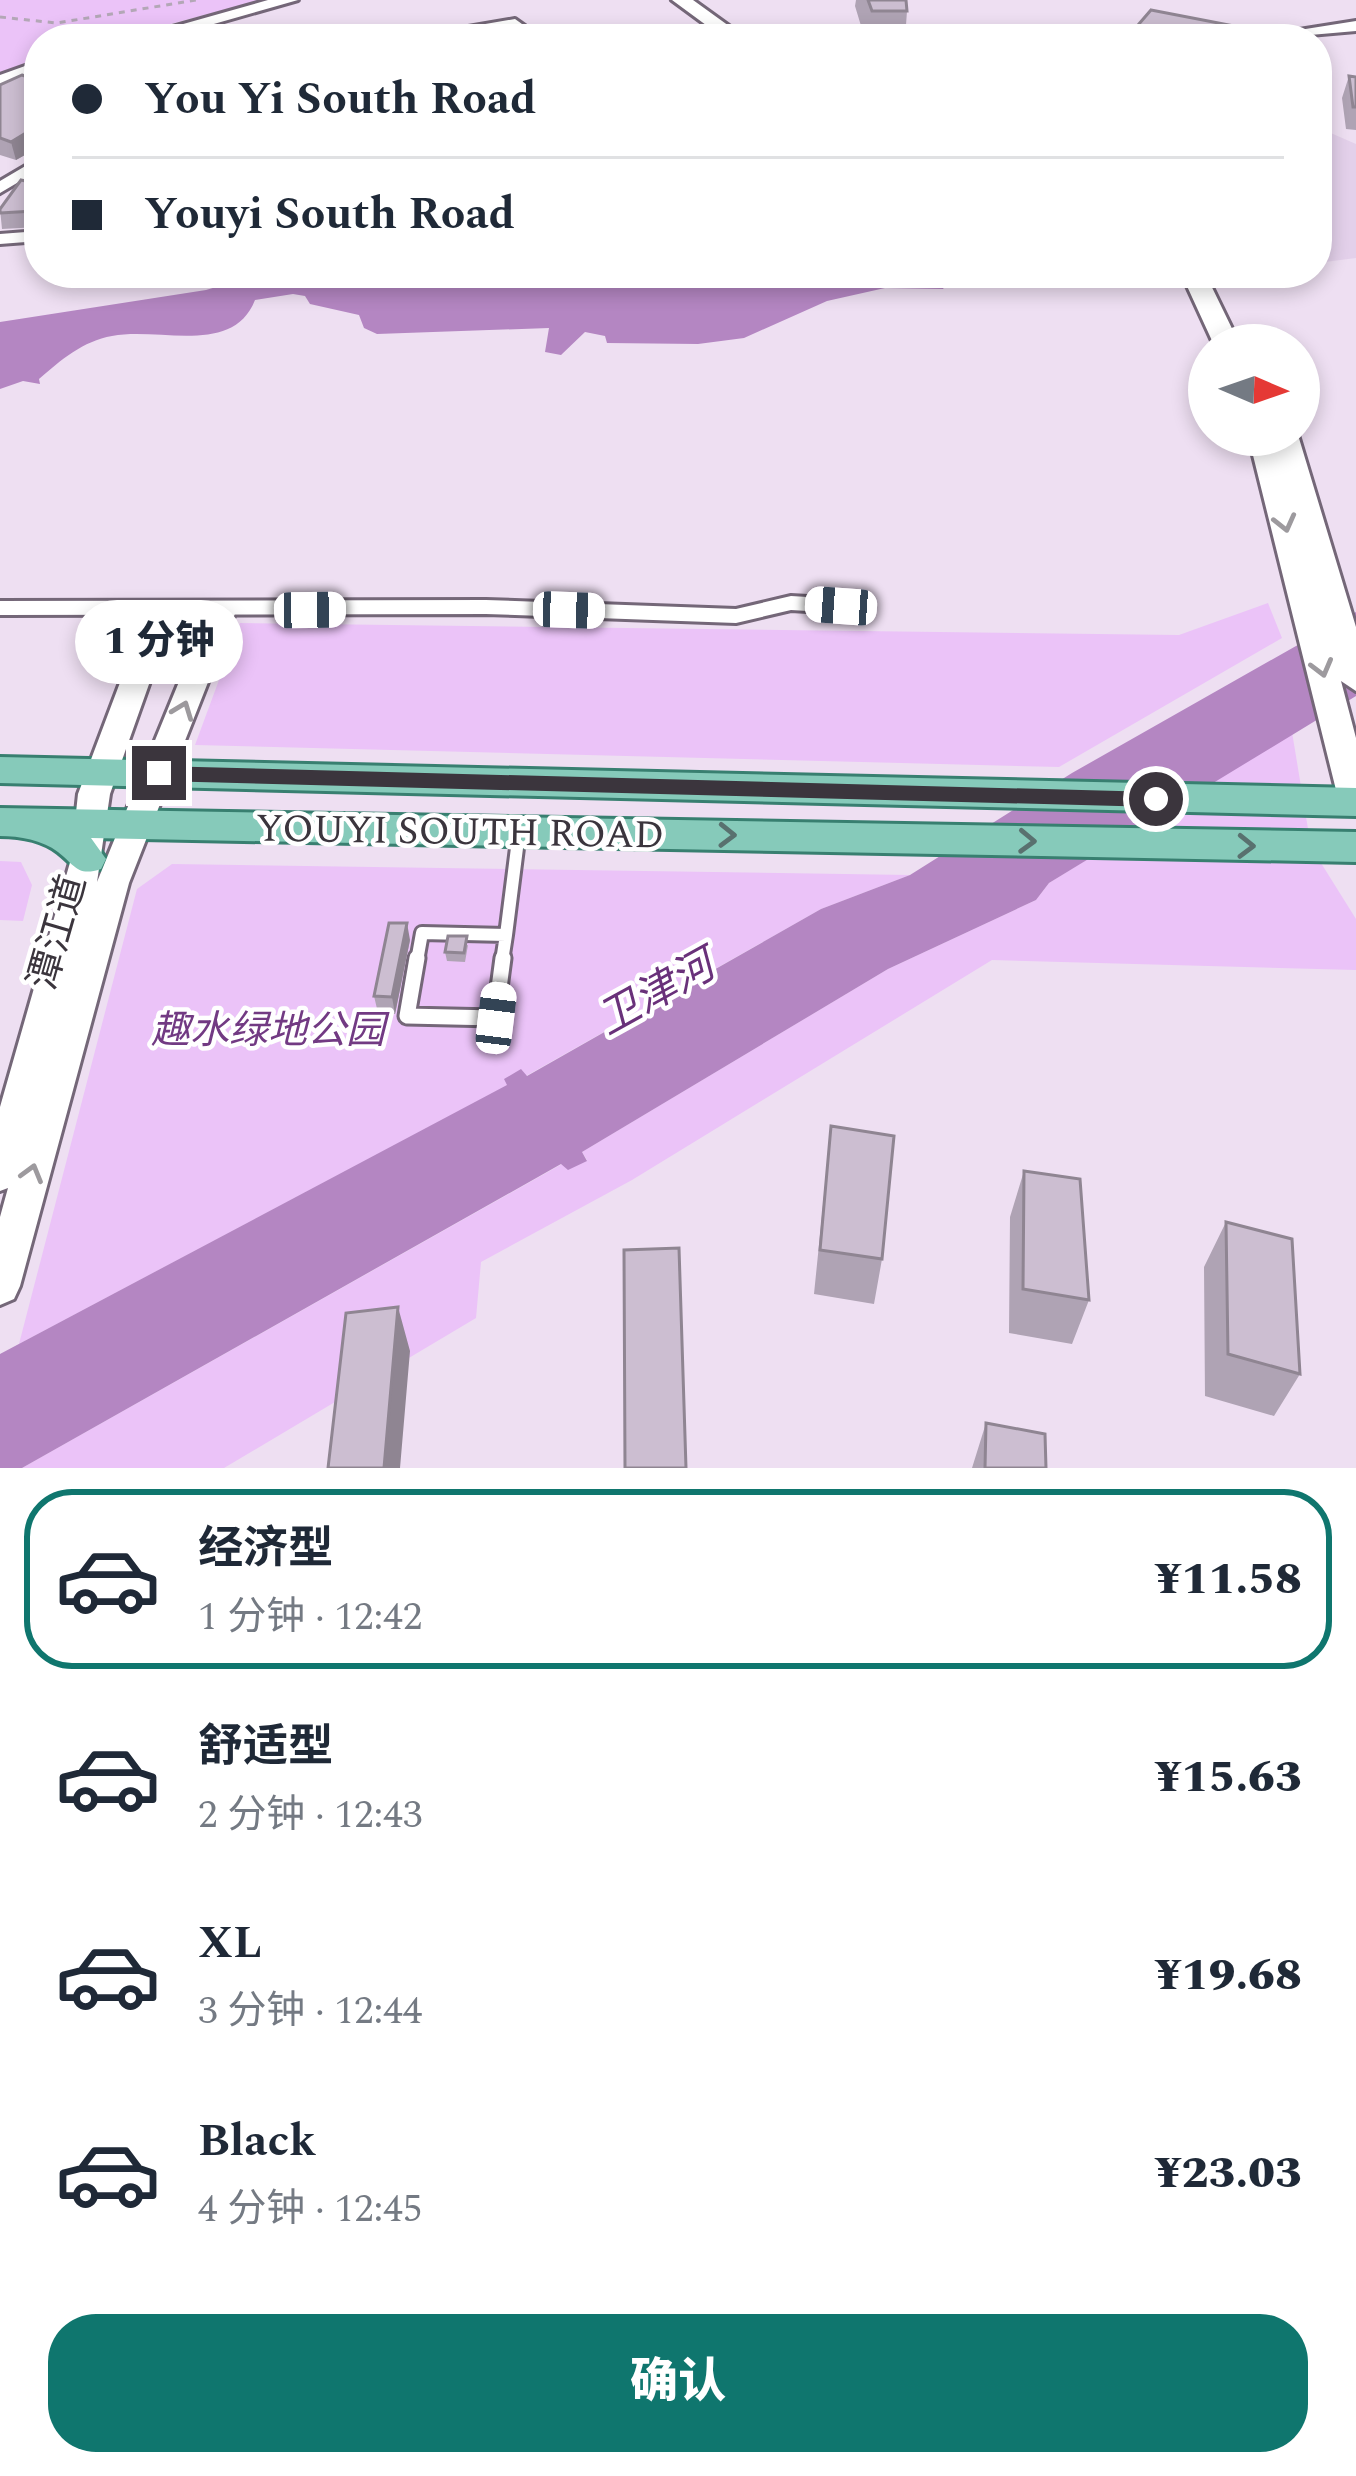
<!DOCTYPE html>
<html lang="zh">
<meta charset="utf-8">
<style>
:root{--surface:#fff;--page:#f6f6f7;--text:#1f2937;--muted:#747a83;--line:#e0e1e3;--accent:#0f766e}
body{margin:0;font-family:Spectral,"Noto Sans SC",serif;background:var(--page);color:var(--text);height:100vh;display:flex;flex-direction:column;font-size:45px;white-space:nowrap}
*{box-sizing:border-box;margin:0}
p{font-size:39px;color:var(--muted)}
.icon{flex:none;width:66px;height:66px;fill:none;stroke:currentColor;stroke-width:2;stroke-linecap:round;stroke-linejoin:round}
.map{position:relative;height:1468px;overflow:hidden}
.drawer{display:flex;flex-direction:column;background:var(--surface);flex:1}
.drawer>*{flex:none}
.hud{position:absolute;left:24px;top:24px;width:1308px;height:264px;border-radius:48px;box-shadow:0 6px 18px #0003;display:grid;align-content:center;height:264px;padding:0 48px;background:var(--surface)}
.needle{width:78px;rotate:92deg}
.fabs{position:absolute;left:1188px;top:324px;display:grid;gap:24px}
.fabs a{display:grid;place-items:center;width:132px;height:132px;border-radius:50%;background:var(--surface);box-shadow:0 6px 18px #0003;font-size:60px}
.end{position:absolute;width:54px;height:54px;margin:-27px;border:15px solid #3b353d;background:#fff;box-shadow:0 0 0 6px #fff}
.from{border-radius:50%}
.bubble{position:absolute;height:84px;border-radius:42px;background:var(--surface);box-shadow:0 6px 18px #0003;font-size:39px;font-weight:800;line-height:84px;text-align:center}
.car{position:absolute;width:36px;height:72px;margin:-36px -18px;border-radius:15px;box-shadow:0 0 9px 3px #0007;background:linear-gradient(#fff 24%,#345 0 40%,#fff 0 76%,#345 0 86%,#fff 0)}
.hud b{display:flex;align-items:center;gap:42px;height:114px;font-size:45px}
.hud b+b{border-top:3px solid var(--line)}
.hud i{width:30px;height:30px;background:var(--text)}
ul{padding:21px 0 0;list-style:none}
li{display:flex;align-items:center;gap:36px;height:180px;margin:0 24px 18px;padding:0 24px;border:6px solid transparent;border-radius:48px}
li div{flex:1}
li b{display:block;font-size:45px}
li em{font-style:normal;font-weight:800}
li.on{border-color:var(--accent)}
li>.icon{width:108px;height:108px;stroke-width:1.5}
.button{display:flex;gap:24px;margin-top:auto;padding:24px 48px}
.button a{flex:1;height:138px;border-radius:48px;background:var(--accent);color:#fff;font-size:48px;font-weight:800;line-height:138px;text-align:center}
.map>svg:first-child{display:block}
.built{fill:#e3d0ea}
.green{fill:#ebc3f8}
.water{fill:#b486c2}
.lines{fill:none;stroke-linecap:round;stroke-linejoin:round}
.service-far1-casing{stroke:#746778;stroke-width:18}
.service-casing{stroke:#746778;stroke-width:21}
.minor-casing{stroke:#746778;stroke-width:6}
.tertiary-casing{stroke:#746778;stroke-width:6}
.secondary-casing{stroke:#746778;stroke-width:6}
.primary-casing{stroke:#387f70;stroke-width:6}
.path{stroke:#b3a7b6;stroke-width:3;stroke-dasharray:6 6;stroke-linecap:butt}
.service-far1{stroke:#fff;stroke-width:12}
.service{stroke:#fff;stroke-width:15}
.minor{fill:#fff;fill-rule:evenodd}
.tertiary{fill:#fff;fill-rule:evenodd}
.secondary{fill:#fff;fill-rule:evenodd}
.primary{fill:#86caba;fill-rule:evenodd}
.wall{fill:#afa3b4}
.shaded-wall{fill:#8f8592}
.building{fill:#ccbed1;stroke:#8f8592;stroke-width:3}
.oneway{stroke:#9d9a9e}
.oneway2{stroke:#59716f}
.route{fill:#3b353d}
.labels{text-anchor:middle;stroke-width:9;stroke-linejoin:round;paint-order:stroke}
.street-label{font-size:39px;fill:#3b353d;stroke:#fff}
.park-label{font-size:39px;font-style:italic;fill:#723a83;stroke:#fff}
.water-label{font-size:42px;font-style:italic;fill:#69317a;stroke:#fff}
</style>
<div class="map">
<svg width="1356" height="1468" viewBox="0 0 1356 1468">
<rect width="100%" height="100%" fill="#eedff2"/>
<path class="built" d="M 1317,127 L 1356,144 L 1356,258 L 1317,263 Z"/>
<path class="green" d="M 0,0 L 262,0 L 113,39 L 39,39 L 39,64 L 0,78 Z
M 1268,603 L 1282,638 L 1059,767 L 195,745 L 240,623 L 1179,635 Z
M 1292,732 L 1311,847 L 1356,919 L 1356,970 L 992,960 L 632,1180 L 481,1262 L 476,1318 L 224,1468 L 22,1468 L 562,1164 L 587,1160 L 582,1152 L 888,969 L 1036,900 L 1049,883 Z
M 0,861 L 21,862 L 32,885 L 23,921 L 0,920 Z
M 172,864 L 910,875 L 821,909 L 526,1076 L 520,1070 L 505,1079 L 508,1085 L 19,1344 L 137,889 Z"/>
<path class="water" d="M 263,273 L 954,273 L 943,289 L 885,288 L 827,301 L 744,338 L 698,344 L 607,343 L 605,336 L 585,332 L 561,355 L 545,352 L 549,328 L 377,334 L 364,328 L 359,315 L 310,304 L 305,296 L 293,294 L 255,300 C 233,356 160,327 112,336 C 83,341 61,360 39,379 L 40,384 L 23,381 L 0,389 L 0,322 L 206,290 Z
M 1356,612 L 1356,696 L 1049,883 L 1036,900 L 888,969 L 582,1152 L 587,1161 L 568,1170 L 561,1164 L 22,1468 L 0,1468 L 0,1354 L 507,1085 L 504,1079 L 521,1069 L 527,1076 L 821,909 L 910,875 L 1072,773 Z"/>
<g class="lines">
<g class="service-far1-casing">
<path id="service-far1" d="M 506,935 L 519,832
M 417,961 L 422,933 L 506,935
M 502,961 L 506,935"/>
</g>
<g class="service-casing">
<path id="service" d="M 417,958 L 407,1016 L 495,1018 L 503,958"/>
</g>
<g class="minor-casing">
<path id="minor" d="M 515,19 L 543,39 L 527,39 L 512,27 L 433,39 L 398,39 Z
M 708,31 L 715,35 L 713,38 L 685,39 Z
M 39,158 L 39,170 L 0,193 L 0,181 Z
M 39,231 L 39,241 L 0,244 L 0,234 Z
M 791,596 L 841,599 L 852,606 L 841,613 L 791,610 L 736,623 L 486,614 L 0,615 L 0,601 L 486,600 L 736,609 Z"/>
</g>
<g class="tertiary-casing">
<path id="tertiary" d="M 1356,21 L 1356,31 L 1265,39 L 1274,34 Z
M 161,602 L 175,611 L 110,794 L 97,882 L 208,611 L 222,602 L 236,611 L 129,883 L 20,1286 L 14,1299 L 0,1305 L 0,1217 L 8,1188 L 0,1191 L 0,1107 L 71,859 L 78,794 L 147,611 Z"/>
</g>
<g class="secondary-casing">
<path id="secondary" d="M 268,0 L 298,0 L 161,39 L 130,39 Z
M 672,0 L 693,0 L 747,39 L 725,39 Z
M 39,61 L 39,74 L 0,88 L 0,75 Z
M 1181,273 L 1205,273 L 1240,345 L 1214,345 Z
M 1248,435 L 1298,435 L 1356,627 L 1356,691 L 1341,681 L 1356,738 L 1356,815 L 1344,811 L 1339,802 Z"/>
</g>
<g class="primary-casing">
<path id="primary" d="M 0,757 L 1356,788 L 1356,816 L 0,783 Z
M 0,808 L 1356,832 L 1356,862 L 91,838 L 106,859 L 101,869 C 77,877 75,865 58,852 C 42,840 20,836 0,836 Z"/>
</g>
<path class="path" d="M 0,17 L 57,23 L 196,0"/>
<use href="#service-far1" class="service-far1"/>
<use href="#service" class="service"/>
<use href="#minor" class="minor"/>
<use href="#tertiary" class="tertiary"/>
<use href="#secondary" class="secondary"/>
<use href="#primary" class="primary"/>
</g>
<path class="wall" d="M 856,0 L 906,0 L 907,11 L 905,39 L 865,39 L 855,6 Z
M 1132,32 L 1226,39 L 1131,39 Z
M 1349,76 L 1356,77 L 1356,130 L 1346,129 L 1342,98 Z
M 39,81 L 39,147 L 16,160 L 0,155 L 0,85 Z
M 39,184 L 39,227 L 2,229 L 0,209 Z
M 410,940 L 395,1014 L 378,1013 L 374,996 Z
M 468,945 L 465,962 L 447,961 L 445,952 Z
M 831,1126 L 882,1259 L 874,1304 L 814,1294 Z
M 1024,1171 L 1089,1300 L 1072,1344 L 1009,1333 L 1010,1217 Z
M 1226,1222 L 1300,1374 L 1274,1416 L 1205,1396 L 1204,1267 Z
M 986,1423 L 1046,1468 L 972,1468 Z"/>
<path class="shaded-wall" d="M 39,125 L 39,147 L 16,160 L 11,142 Z
M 39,203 L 39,227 L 34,211 Z
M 407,923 L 410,940 L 395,1014 L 392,997 Z
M 398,1307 L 410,1351 L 400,1468 L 384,1468 Z"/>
<path class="building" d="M 868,0 L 906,0 L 907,11 L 872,11 Z
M 1151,10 L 1229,25 L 1219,39 L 1166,39 L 1132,32 Z
M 157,33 L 166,39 L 135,39 Z
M 22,75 L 39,81 L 39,125 L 11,142 L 0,138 L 0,85 Z
M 1349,76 L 1356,77 L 1356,107 L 1353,107 Z
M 21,180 L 39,184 L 39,203 L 34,211 L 0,213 L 0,209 Z
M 389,923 L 407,923 L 392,997 L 374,996 Z
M 448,936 L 467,936 L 464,953 L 445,952 Z
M 831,1126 L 894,1136 L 882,1259 L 820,1250 Z
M 1024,1171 L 1080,1179 L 1089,1300 L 1023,1289 Z
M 1226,1222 L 1292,1239 L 1300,1374 L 1228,1354 Z
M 679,1248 L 686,1468 L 625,1468 L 624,1250 Z
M 398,1307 L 384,1468 L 328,1468 L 346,1313 Z
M 986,1423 L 1045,1434 L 1046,1468 L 985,1468 Z"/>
<defs><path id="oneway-chevron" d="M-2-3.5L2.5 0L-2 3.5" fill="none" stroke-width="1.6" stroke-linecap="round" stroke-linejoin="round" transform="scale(3)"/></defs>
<g class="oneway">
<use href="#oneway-chevron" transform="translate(1285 523) rotate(76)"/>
<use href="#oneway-chevron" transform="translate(1322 668) rotate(75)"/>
<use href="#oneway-chevron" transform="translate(183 710) rotate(-69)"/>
<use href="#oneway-chevron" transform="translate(32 1173) rotate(-74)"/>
</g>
<g class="oneway2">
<use href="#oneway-chevron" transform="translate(727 835) rotate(1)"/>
<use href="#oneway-chevron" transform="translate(1027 841) rotate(2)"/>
<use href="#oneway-chevron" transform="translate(1246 846) rotate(1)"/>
</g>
<path class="route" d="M 159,766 L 1156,792 L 1166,799 L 1156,807 L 159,781 L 149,773 Z"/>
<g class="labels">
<g class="street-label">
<text transform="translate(460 830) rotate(1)" y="14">YOUYI SOUTH ROAD</text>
<text transform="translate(56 932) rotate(-74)" y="14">潭江道</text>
</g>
<g class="park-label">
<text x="268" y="1043">趣水绿地公园</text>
</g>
<g class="water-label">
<text transform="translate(655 991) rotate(-29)" y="15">卫津河</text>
</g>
</g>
</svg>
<div class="fabs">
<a><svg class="needle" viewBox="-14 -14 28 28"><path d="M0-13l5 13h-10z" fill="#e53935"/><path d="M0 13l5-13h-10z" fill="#747a83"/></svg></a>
</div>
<i class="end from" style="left:1156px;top:799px"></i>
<i class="end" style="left:159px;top:773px"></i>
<div class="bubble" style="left:75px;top:600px;width:168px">1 分钟</div>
<i class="car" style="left:841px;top:606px;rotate:274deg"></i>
<i class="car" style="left:310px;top:610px;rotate:89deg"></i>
<i class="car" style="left:569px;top:610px;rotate:92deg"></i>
<i class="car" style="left:496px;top:1018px;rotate:7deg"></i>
<div class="hud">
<b><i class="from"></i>You Yi South Road</b>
<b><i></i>Youyi South Road</b>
</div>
</div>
<section class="drawer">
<ul>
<li class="on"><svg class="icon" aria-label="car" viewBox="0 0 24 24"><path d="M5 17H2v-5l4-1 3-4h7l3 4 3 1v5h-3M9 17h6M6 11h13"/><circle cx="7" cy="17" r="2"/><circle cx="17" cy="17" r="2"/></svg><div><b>经济型</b><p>1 分钟 · 12:42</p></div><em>¥11.58</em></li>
<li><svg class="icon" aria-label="car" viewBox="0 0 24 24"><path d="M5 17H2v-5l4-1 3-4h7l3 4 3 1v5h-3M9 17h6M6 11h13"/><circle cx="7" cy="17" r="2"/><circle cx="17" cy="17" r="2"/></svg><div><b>舒适型</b><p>2 分钟 · 12:43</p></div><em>¥15.63</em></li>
<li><svg class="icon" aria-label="car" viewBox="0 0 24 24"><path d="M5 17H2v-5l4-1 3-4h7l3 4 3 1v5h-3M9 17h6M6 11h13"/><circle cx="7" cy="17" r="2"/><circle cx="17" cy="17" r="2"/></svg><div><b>XL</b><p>3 分钟 · 12:44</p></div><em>¥19.68</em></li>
<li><svg class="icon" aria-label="car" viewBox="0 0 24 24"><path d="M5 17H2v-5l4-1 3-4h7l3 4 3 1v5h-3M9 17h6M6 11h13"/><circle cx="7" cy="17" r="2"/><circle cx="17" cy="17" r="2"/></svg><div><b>Black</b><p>4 分钟 · 12:45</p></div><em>¥23.03</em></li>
</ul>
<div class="button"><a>确认</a></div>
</section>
